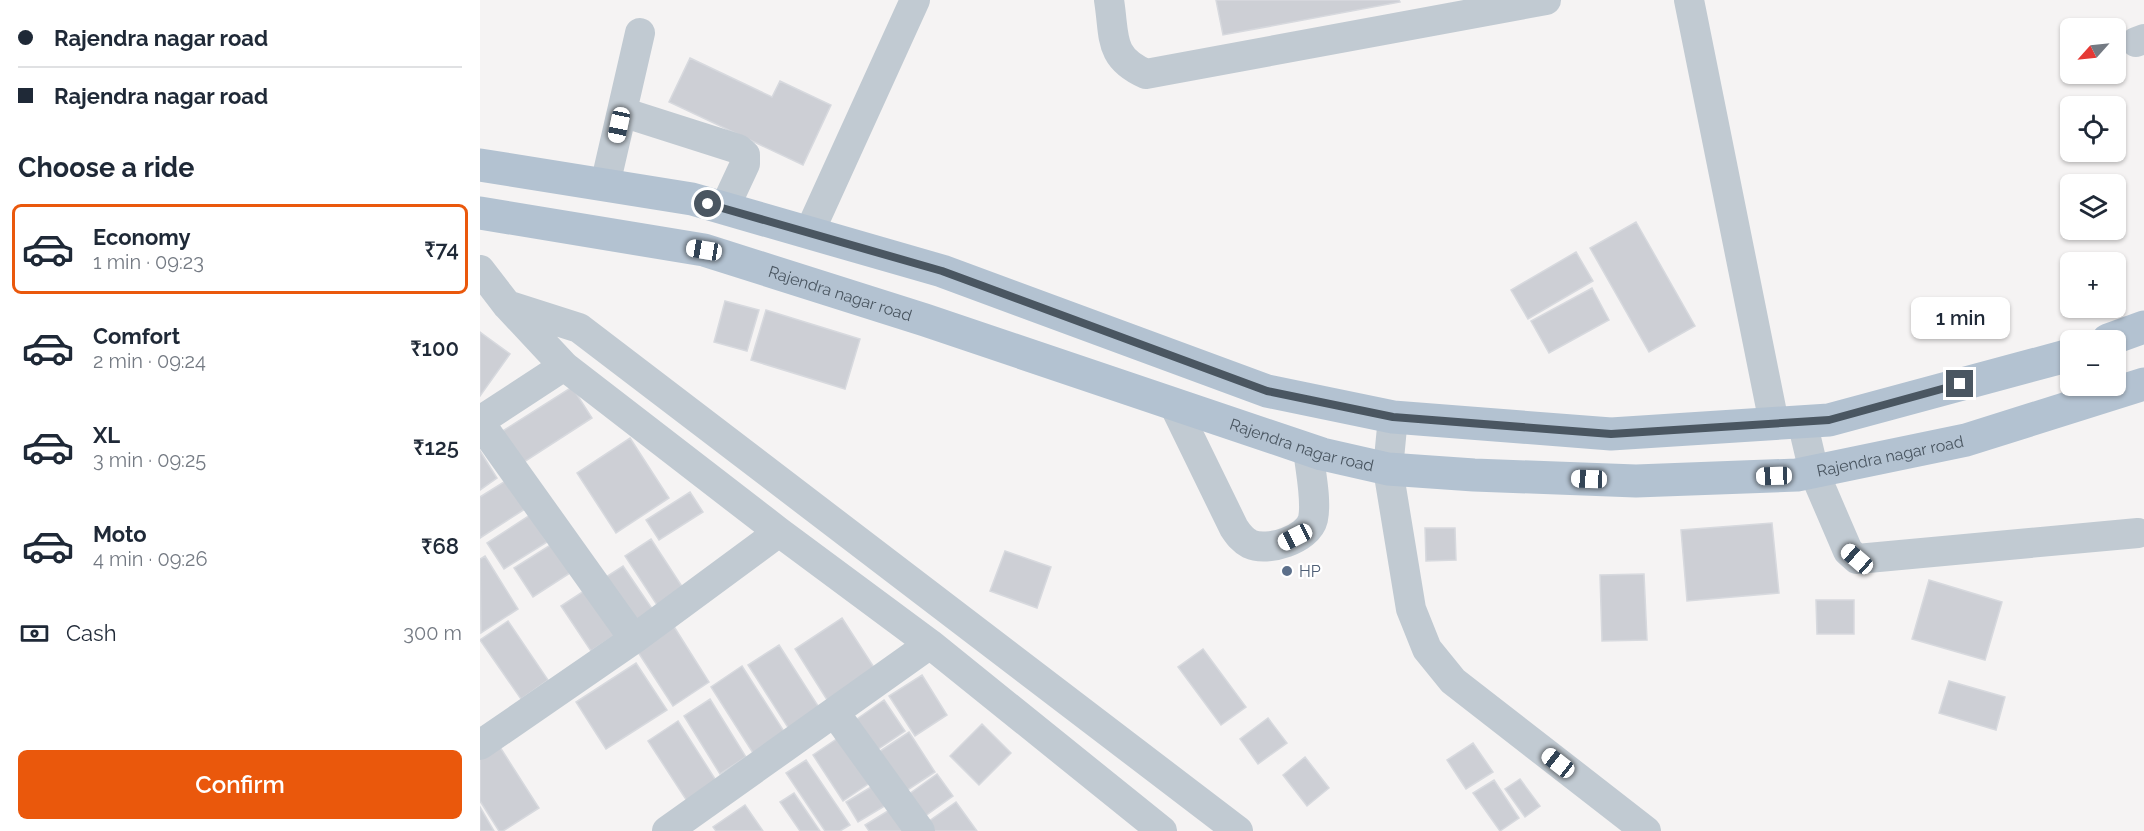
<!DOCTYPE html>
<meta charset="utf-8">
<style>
:root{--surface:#fff;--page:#f6f6f7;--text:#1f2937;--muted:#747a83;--line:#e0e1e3;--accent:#ea580c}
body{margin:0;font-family:Raleway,sans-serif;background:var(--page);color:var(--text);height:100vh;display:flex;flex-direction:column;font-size:22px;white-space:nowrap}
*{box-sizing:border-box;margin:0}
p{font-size:20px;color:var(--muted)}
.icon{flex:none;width:33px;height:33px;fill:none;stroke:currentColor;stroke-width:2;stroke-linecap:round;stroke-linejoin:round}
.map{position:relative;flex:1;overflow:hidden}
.side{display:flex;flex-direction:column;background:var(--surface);width:480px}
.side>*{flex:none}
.guide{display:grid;align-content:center;height:132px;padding:0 18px;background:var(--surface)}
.needle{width:39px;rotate:243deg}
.buttons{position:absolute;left:1580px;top:18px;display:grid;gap:12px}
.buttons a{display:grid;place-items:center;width:66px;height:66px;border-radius:9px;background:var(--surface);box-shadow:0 2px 4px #0004;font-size:30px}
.end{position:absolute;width:27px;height:27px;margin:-14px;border:8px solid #4a5661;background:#fff;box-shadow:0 0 0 3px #fff}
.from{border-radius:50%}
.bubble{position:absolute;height:42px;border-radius:9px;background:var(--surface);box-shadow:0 2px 4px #0004;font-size:20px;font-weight:600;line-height:42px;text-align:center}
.car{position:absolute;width:18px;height:36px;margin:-18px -9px;border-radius:8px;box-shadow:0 0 4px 2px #0007;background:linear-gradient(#fff 24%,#345 0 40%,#fff 0 76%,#345 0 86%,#fff 0)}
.guide b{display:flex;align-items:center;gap:21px;height:57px;font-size:22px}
.guide b+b{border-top:2px solid var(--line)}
.guide i{width:15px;height:15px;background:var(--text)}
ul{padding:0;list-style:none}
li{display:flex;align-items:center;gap:18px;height:90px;margin:0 12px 9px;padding:0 6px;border:3px solid transparent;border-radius:9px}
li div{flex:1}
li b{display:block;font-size:22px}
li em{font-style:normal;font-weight:600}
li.on{border-color:var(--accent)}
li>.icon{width:54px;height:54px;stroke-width:1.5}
h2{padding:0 18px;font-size:27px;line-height:72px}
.pay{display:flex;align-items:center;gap:15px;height:66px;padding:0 18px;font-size:22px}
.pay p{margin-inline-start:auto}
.cta{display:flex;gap:12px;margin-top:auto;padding:12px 18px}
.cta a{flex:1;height:69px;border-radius:9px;background:var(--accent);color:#fff;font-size:24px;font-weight:600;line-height:69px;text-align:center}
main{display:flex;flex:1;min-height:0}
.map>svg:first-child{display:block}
.building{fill:#cdcfd5;stroke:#d7d9de;stroke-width:1.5}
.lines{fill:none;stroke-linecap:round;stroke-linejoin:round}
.minor{stroke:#c1cad2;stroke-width:30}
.major{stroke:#b3c2d1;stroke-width:33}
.route{stroke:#4a5661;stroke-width:8}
.service-dot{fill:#5c6f8a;stroke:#fff;stroke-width:2}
.labels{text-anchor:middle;stroke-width:4.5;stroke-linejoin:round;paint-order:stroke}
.street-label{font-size:16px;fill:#4a5661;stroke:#fff}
.service-label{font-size:16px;fill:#4e5e75;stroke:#fff;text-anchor:start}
</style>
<main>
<section class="side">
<div class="guide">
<b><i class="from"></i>Rajendra nagar road</b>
<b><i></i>Rajendra nagar road</b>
</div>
<h2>Choose a ride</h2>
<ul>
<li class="on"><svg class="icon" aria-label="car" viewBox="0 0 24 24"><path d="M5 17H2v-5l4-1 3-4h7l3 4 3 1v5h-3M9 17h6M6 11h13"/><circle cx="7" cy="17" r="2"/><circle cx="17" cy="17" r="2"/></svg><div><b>Economy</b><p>1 min · 09:23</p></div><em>₹74</em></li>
<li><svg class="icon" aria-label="car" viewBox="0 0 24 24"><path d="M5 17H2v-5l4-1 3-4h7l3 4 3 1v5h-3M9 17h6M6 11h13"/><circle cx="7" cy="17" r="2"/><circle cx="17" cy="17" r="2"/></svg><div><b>Comfort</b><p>2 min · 09:24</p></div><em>₹100</em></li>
<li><svg class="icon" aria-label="car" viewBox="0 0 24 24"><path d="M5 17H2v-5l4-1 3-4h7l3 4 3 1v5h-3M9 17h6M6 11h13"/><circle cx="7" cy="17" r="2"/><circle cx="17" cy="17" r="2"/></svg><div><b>XL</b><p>3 min · 09:25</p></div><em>₹125</em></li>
<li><svg class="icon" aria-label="car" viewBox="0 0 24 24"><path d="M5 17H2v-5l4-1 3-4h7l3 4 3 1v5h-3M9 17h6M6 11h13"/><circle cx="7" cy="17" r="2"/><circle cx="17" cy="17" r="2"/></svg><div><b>Moto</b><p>4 min · 09:26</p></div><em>₹68</em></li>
</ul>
<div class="pay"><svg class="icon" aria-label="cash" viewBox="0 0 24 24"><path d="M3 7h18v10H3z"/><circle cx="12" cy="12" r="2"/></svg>Cash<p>300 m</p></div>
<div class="cta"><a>Confirm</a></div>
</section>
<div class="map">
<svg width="1664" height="831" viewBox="0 0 1664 831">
<rect width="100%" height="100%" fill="#f5f3f3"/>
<path class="building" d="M 736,0 L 919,0 L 920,2 L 743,35 Z
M 210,58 L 292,97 L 300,81 L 351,105 L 323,165 L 189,102 Z
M 1156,222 L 1215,326 L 1169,352 L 1110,248 Z
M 1096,252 L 1113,281 L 1048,319 L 1031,290 Z
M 1112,288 L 1129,320 L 1069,353 L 1051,321 Z
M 245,301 L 279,310 L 267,351 L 234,342 Z
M 286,310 L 380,339 L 365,389 L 271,360 Z
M 0,332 L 30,354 L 0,396 Z
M 92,387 L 112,418 L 41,464 L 21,432 Z
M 150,438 L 189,498 L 136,533 L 97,473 Z
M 0,451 L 17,478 L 0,490 Z
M 27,480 L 45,509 L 0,538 L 0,497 Z
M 210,492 L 223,512 L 179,540 L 166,520 Z
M 50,515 L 67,542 L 24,569 L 7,543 Z
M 1292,523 L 1299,593 L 1207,601 L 1201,530 Z
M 945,528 L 975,528 L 976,560 L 946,561 Z
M 171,539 L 205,591 L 179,608 L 145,556 Z
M 72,544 L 90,573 L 53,597 L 34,568 Z
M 525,551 L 571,567 L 557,608 L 510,591 Z
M 5,556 L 38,609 L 1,633 L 0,559 Z
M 143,566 L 173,610 L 152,624 L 123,579 Z
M 1164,574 L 1167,640 L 1122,641 L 1120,575 Z
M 1449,580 L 1522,602 L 1505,660 L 1432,639 Z
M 110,587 L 140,632 L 111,651 L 81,606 Z
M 1336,600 L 1374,600 L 1374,634 L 1337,634 Z
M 362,618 L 397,672 L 349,703 L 315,649 Z
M 28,621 L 68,680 L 41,699 L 0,640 Z
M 193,625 L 229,682 L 193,706 L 156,649 Z
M 299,645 L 340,709 L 309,729 L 268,665 Z
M 723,649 L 766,707 L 741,725 L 698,667 Z
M 156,663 L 187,710 L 126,749 L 96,702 Z
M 262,666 L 305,733 L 273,753 L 231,687 Z
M 442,675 L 467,715 L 435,736 L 409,696 Z
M 1469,681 L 1525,697 L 1516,730 L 1459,713 Z
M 230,699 L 266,757 L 240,774 L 204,716 Z
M 404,700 L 425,731 L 391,754 L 370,724 Z
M 788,718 L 807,743 L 778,764 L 760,739 Z
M 198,721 L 237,782 L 207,801 L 168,741 Z
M 502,724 L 531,753 L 499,785 L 470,756 Z
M 367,732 L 397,778 L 363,801 L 333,755 Z
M 429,732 L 455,772 L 420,795 L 394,755 Z
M 993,743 L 1013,772 L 986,789 L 967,760 Z
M 18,744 L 59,808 L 23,831 L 19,831 L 0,801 L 0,755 Z
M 825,757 L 849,788 L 827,806 L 803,775 Z
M 326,760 L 370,825 L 360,831 L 345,831 L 306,773 Z
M 457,774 L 473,796 L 441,819 L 425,797 Z
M 1040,779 L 1060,806 L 1045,817 L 1025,789 Z
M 1014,780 L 1039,818 L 1020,831 L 993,793 Z
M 401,781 L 413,801 L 378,822 L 366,802 Z
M 314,793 L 340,831 L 320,831 L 300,802 Z
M 476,802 L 497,831 L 450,831 L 445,824 Z
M 419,804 L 436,831 L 389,831 L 385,825 Z
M 265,805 L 283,831 L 236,831 L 233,827 Z
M 0,807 L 14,831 L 0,831 Z"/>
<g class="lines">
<path class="minor" d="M 629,0 C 635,37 628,57 666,74 L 1066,0
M 1209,0 L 1294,423
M 1656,42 L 1664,39
M 142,112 L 258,149 L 265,155 L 265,164 L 244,209
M 125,185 L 160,33
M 329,233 L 435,0
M 0,270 L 27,305 L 84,366 L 299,532 L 450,644 L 682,831
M 27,305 L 99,328 L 758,831
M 693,403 L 754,528 C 758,534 762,540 770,544 C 787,552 828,540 833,519 C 837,500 830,469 828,449
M 913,417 L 908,469 L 931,609 L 947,649 L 973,681 L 1166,831
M 0,421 L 84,366
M 1322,421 L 1334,472 L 1368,551 L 1377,559 L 1658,533
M 0,423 L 154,639
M 355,713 L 440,831
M 0,745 L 154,639 L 299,532
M 187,831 L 450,644"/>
<g class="major">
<path d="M 0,165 L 212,199 L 462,271 L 787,391 L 913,417 L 1131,434 L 1349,420 L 1590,355"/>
<path id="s1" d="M 0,213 L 224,250 L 445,320 L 842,454 L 908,469 L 994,475 L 1156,481 L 1317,475 L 1486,440 L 1664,384"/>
<path d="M 1628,340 L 1664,327"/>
</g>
</g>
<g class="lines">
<path class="route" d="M 228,204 L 462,271 L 787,391 L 913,417 L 1131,434 L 1349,420 L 1480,384"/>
</g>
<circle class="service-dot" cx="807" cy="571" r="6"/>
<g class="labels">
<g class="street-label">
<text dy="6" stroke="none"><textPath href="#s1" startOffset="370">Rajendra nagar road</textPath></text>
<text dy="6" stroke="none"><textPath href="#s1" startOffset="856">Rajendra nagar road</textPath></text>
<text dy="6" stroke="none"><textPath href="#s1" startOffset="1450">Rajendra nagar road</textPath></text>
</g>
<g class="service-label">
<text x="819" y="577">HP</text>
</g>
</g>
</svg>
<div class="buttons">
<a><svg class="needle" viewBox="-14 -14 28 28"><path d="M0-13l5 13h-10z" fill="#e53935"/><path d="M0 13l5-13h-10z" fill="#747a83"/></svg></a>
<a><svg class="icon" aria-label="locate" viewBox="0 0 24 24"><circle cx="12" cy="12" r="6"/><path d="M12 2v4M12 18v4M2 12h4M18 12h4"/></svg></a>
<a><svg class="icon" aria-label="layers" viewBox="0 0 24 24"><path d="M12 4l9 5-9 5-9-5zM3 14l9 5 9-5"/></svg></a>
<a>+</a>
<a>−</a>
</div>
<i class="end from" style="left:228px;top:204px"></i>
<i class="end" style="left:1480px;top:384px"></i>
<div class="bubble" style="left:1431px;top:297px;width:99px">1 min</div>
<i class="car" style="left:139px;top:125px;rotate:192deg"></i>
<i class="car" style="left:224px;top:250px;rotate:279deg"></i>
<i class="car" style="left:1294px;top:476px;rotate:268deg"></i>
<i class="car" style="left:1109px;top:479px;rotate:272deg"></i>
<i class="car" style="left:815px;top:537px;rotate:243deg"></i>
<i class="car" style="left:1377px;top:559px;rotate:311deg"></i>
<i class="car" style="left:1078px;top:763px;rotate:308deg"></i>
</div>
</main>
